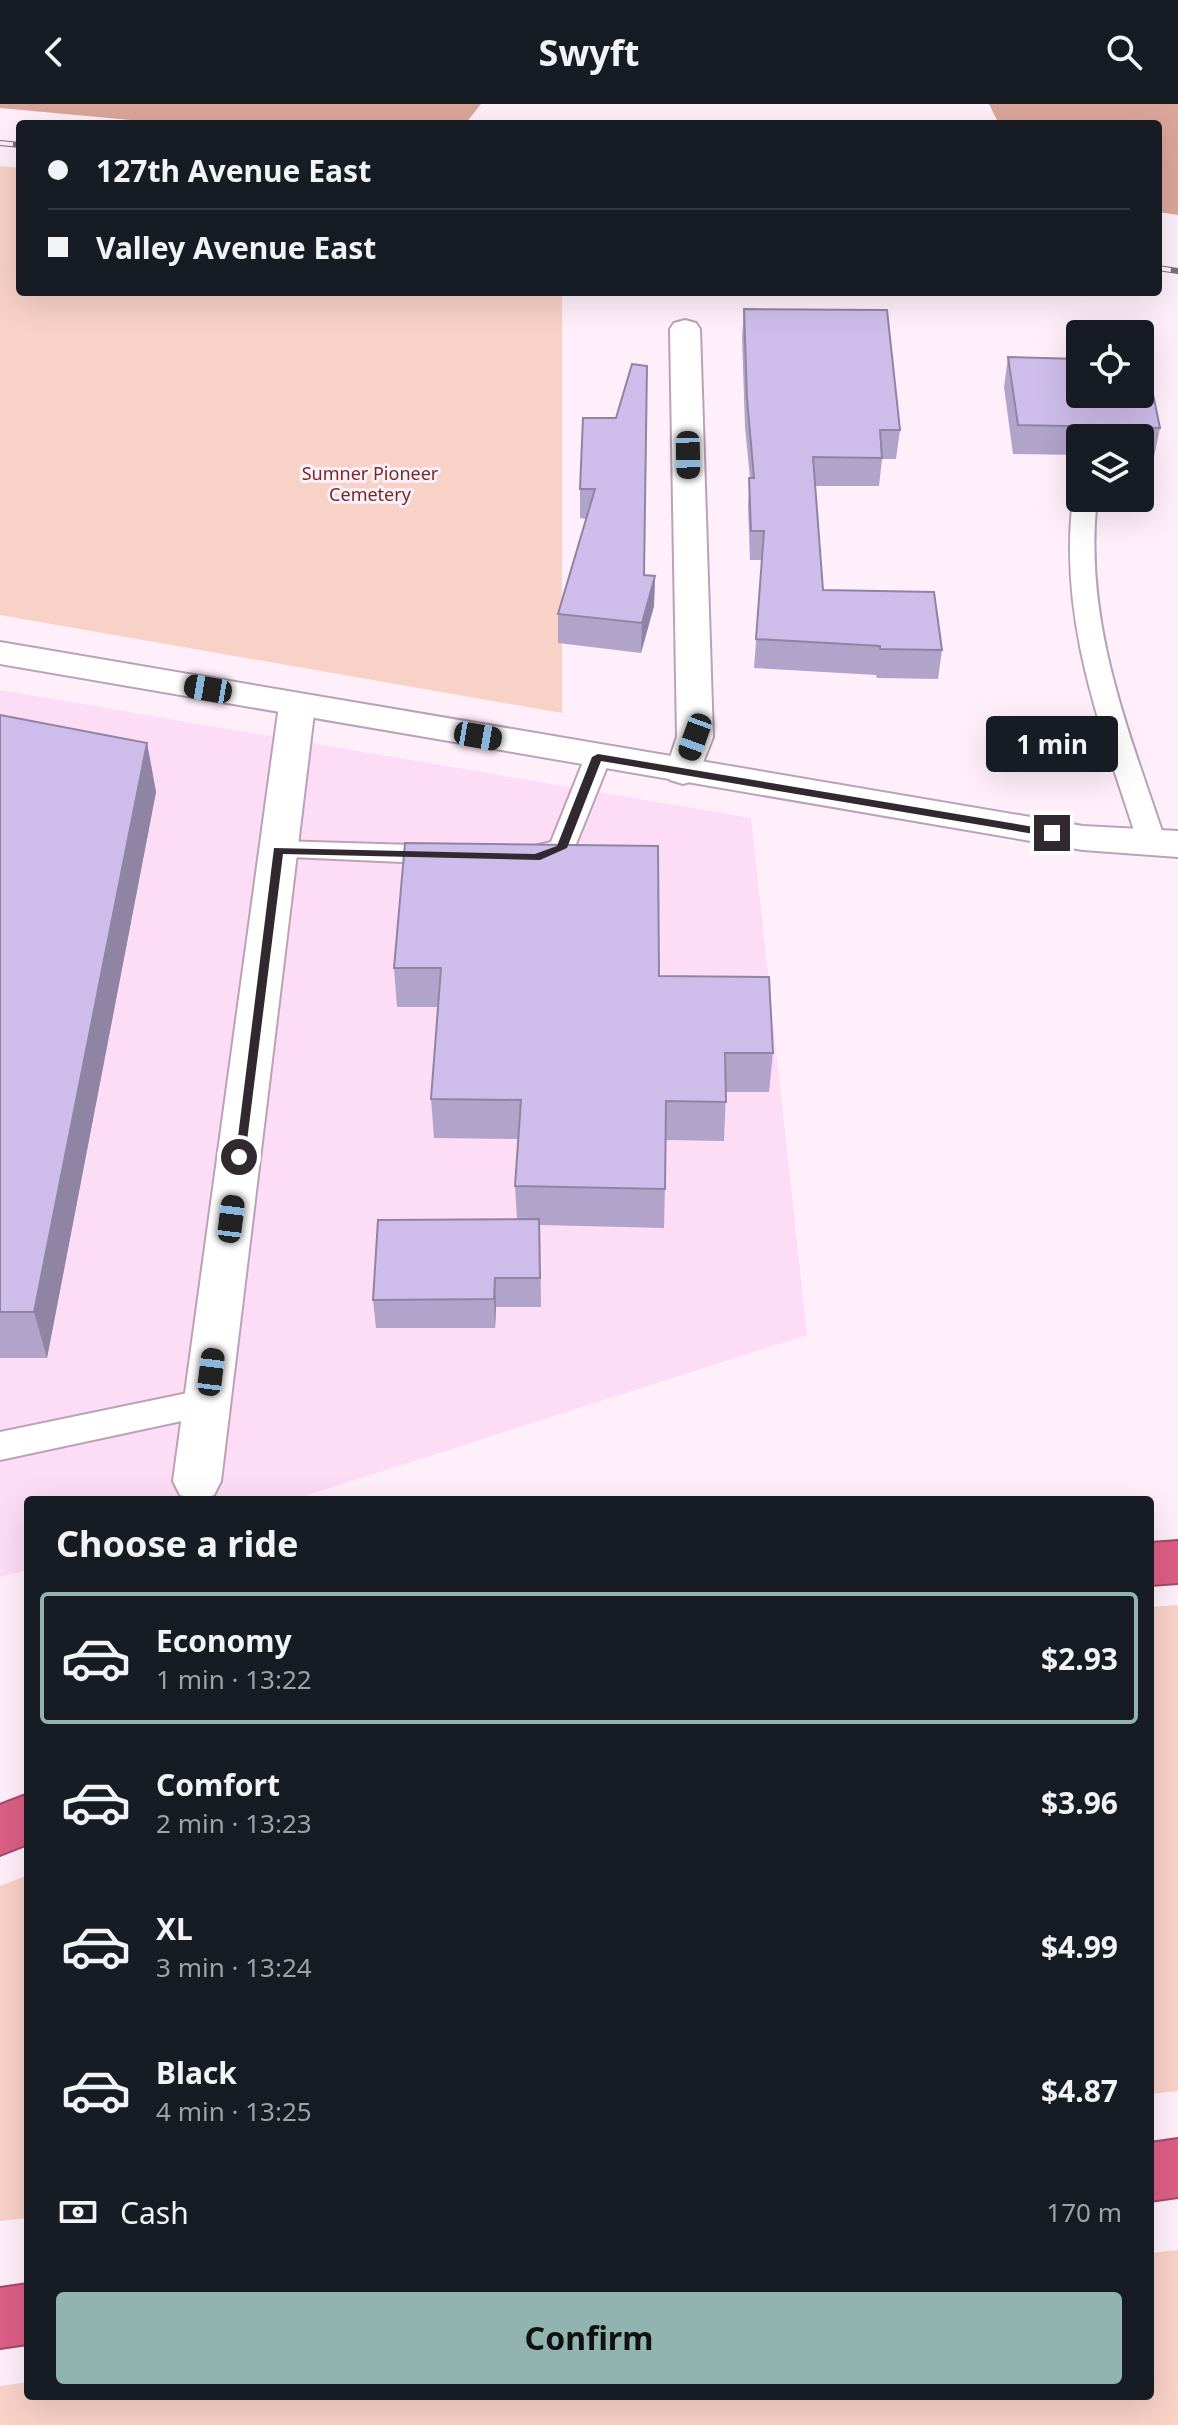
<!DOCTYPE html>
<meta charset="utf-8">
<style>
:root{--surface:#171b24;--page:#20242c;--text:#f1f3f6;--muted:#9ea1a6;--line:#363941;--accent:#92b4b0}
body{margin:0;font-family:"Noto Sans",sans-serif;background:var(--page);color:var(--text);height:100vh;display:flex;flex-direction:column;font-size:30px;white-space:nowrap}
*{box-sizing:border-box;margin:0}
p{font-size:26px;color:var(--muted)}
.icon{flex:none;width:44px;height:44px;fill:none;stroke:currentColor;stroke-width:2;stroke-linecap:round;stroke-linejoin:round}
.map{position:relative;flex:1;overflow:hidden}
.details{position:absolute;left:24px;top:1392px;width:1130px;height:904px;display:flex;flex-direction:column;background:var(--surface);border-radius:8px;box-shadow:0 8px 32px #0002}
.details>*{flex:none}
.top-card{position:absolute;left:16px;top:16px;width:1146px;height:176px;border-radius:8px;box-shadow:0 8px 32px #0002;display:grid;align-content:center;height:176px;padding:0 32px;background:var(--surface)}
.buttons{position:absolute;left:1066px;top:216px;display:grid;gap:16px}
.buttons a{display:grid;place-items:center;width:88px;height:88px;border-radius:8px;background:var(--surface);box-shadow:0 8px 32px #0002;font-size:40px}
.end{position:absolute;width:36px;height:36px;margin:-18px;border:10px solid #322830;background:#fff;box-shadow:0 0 0 4px #fff}
.from{border-radius:50%}
.bubble{position:absolute;height:56px;border-radius:8px;background:var(--surface);box-shadow:0 8px 32px #0002;font-size:26px;font-weight:700;line-height:56px;text-align:center}
.car{position:absolute;width:24px;height:48px;margin:-24px -12px;border-radius:10px;box-shadow:0 0 6px 2px #0007;background:linear-gradient(#222 24%,#8ab4d8 0 40%,#222 0 76%,#8ab4d8 0 86%,#222 0)}
.top-card b{display:flex;align-items:center;gap:28px;height:76px;font-size:30px}
.top-card b+b{border-top:2px solid var(--line)}
.top-card i{width:20px;height:20px;background:var(--text)}
ul{padding:0;list-style:none}
li{display:flex;align-items:center;gap:24px;height:132px;margin:0 16px 12px;padding:0 16px;border:4px solid transparent;border-radius:8px}
li div{flex:1}
li b{display:block;font-size:30px}
li em{font-style:normal;font-weight:700}
li.selected{border-color:var(--accent)}
li>.icon{width:72px;height:72px;stroke-width:1.5}
h2{padding:0 32px;font-size:36px;line-height:96px}
.pay{display:flex;align-items:center;gap:20px;height:88px;padding:0 32px;font-size:30px}
.pay p{margin-inline-start:auto}
.primary-button{display:flex;gap:16px;margin-top:auto;padding:16px 32px}
.primary-button a{flex:1;height:92px;border-radius:8px;background:var(--accent);color:#111;font-size:32px;font-weight:700;line-height:92px;text-align:center}
header{display:flex;justify-content:space-between;align-items:center;height:104px;padding:0 32px;background:var(--surface);font-size:36px;font-weight:700}
.map>svg:first-child{display:block}
.built{fill:#fddcf6}
.green{fill:#f8d1c7}
.forest{fill:#dba69a}
.lines{fill:none;stroke-linecap:round;stroke-linejoin:round}
.service-casing{stroke:#bba2b6;stroke-width:4}
.minor-casing{stroke:#bba2b6;stroke-width:4}
.secondary-casing{stroke:#bba2b6;stroke-width:4}
.motorway-casing{stroke:#a04b67;stroke-width:4}
.service{fill:#fff;fill-rule:evenodd}
.minor{fill:#fff;fill-rule:evenodd}
.secondary{fill:#fff;fill-rule:evenodd}
.motorway{fill:#dc5e85;fill-rule:evenodd}
.rail-casing{stroke:#7a6e77;stroke-width:6}
.rail{stroke:#ffeffb;stroke-width:4;stroke-dasharray:13;stroke-linecap:butt}
.wall{fill:#b1a3c9}
.shaded-wall{fill:#9084a4}
.building{fill:#cebdea;stroke:#9084a4;stroke-width:2}
.route{fill:#322830}
.labels{text-anchor:middle;stroke-width:6;stroke-linejoin:round;paint-order:stroke}
.far-park-label{font-size:18px;fill:#6f2e1f;stroke:#ffeffb}
</style>
<header><svg class="icon" aria-label="back" viewBox="0 0 24 24"><path d="M15 5l-7 7 7 7"/></svg>Swyft<svg class="icon" aria-label="search" viewBox="0 0 24 24"><circle cx="10" cy="10" r="6"/><path d="M15 15l6 6"/></svg></header>
<div class="map">
<svg width="1178" height="2321" viewBox="0 0 1178 2321">
<rect width="100%" height="100%" fill="#ffeffb"/>
<path class="built" d="M 0,586 L 751,714 L 807,1231 L 292,1396 L 28,1396 L 28,1466 L 0,1473 Z"/>
<path class="green" d="M 0,62 L 20,64 L 20,188 L 562,188 L 562,609 L 0,511 Z
M 1178,1501 L 1178,1987 L 1150,1990 L 1150,1503 Z
M 28,1771 L 28,2114 L 0,2117 L 0,1782 Z
M 1178,2146 L 1178,2321 L 0,2321 L 0,2282 L 28,2278 L 28,2292 L 1150,2292 L 1150,2149 Z"/>
<path class="forest" d="M 0,0 L 481,0 L 465,20 L 174,20 L 0,4 Z
M 989,0 L 1178,0 L 1178,111 L 1158,108 L 1158,20 L 735,20 L 998,18 Z"/>
<g class="lines">
<g class="service-casing">
<path id="service" d="M 1080,388 L 1080,394 L 1097,394 C 1083,518 1128,624 1166,739 L 1162,745 L 1152,748 L 1142,745 L 1138,739 C 1101,623 1058,518 1073,394 Z
M 598,644 L 607,647 L 611,653 L 572,750 L 536,763 L 515,761 L 511,754 L 515,747 L 551,738 L 585,653 L 589,647 Z
M 278,737 L 447,742 L 457,744 L 461,751 L 457,758 L 447,760 L 268,752 L 264,746 L 268,740 Z
M 207,1285 L 219,1289 L 224,1299 L 219,1309 L 0,1356 L 0,1328 Z"/>
</g>
<g class="minor-casing">
<path id="minor" d="M 685,216 L 696,219 L 700,225 L 713,633 L 696,676 L 683,680 L 670,676 L 665,668 L 677,633 L 670,225 L 674,219 Z
M 297,590 L 310,593 L 315,601 L 221,1377 L 214,1391 L 199,1396 L 180,1391 L 173,1377 L 279,601 L 284,593 Z"/>
</g>
<g class="secondary-casing">
<path id="secondary" d="M 0,538 L 1083,722 L 1178,727 L 1178,753 L 1083,746 L 0,560 Z"/>
</g>
<g class="motorway-casing">
<path id="motorway" d="M 1178,1437 L 1178,1479 L 1150,1481 L 1150,1439 Z
M 28,1690 L 28,1740 L 0,1751 L 0,1701 Z
M 1178,2035 L 1178,2093 L 1150,2097 L 1150,2039 Z
M 28,2180 L 28,2240 L 0,2244 L 0,2184 Z"/>
</g>
<use href="#service" class="service"/>
<use href="#minor" class="minor"/>
<use href="#secondary" class="secondary"/>
<use href="#motorway" class="motorway"/>
<g class="rail-casing">
<path id="rail" d="M 0,39 L 20,41
M 1158,164 L 1178,167"/>
</g>
<use href="#rail" class="rail"/>
</g>
<path class="wall" d="M 744,205 L 900,326 L 896,355 L 882,355 L 879,382 L 815,382 L 823,486 L 942,546 L 938,575 L 877,574 L 876,571 L 754,564 L 762,456 L 750,456 L 748,402 L 750,374 L 745,323 L 742,233 Z
M 1008,253 L 1160,324 L 1154,353 L 1140,353 L 1140,334 L 1080,334 L 1080,351 L 1013,350 L 1004,283 Z
M 583,314 L 644,471 L 655,472 L 654,502 L 641,549 L 558,539 L 558,510 L 586,415 L 580,414 L 580,385 Z
M 0,611 L 147,639 L 156,688 L 47,1254 L 0,1254 Z
M 405,739 L 659,872 L 773,949 L 769,988 L 726,988 L 724,1037 L 666,1036 L 664,1124 L 540,1121 L 541,1203 L 496,1203 L 495,1224 L 376,1224 L 373,1196 L 517,1115 L 515,1082 L 518,1035 L 434,1034 L 431,995 L 438,903 L 397,903 L 394,864 Z"/>
<path class="shaded-wall" d="M 655,472 L 654,502 L 641,549 L 642,519 Z
M 147,639 L 156,688 L 47,1254 L 34,1208 Z
M 495,1174 L 496,1203 L 495,1224 L 494,1195 Z"/>
<path class="building" d="M 744,205 L 887,206 L 900,326 L 880,326 L 882,354 L 813,353 L 823,486 L 934,488 L 942,546 L 880,545 L 880,542 L 756,535 L 764,427 L 751,427 L 749,374 L 754,374 L 747,294 Z
M 1008,253 L 1080,255 L 1080,290 L 1140,290 L 1140,256 L 1146,256 L 1160,324 L 1018,321 Z
M 632,260 L 647,262 L 644,471 L 655,472 L 642,519 L 558,510 L 595,385 L 580,385 L 583,314 L 616,314 Z
M 0,611 L 147,639 L 34,1208 L 0,1208 Z
M 405,739 L 658,742 L 659,872 L 769,873 L 773,949 L 725,949 L 726,998 L 666,997 L 665,1085 L 515,1082 L 521,996 L 431,995 L 441,864 L 394,864 Z
M 539,1115 L 540,1174 L 495,1174 L 494,1195 L 373,1196 L 378,1116 Z"/>
<path class="route" d="M 598,650 L 1052,726 L 1058,729 L 1052,733 L 601,657 L 567,744 L 540,756 L 283,750 L 245,1053 L 243,1057 L 235,1057 L 274,744 L 535,750 L 557,742 L 592,653 Z"/>
<g class="labels">
<g class="far-park-label">
<text x="370" y="376">Sumner Pioneer<tspan x="370" dy="21">Cemetery</tspan></text>
</g>
</g>
</svg>
<div class="buttons">
<a><svg class="icon" aria-label="locate" viewBox="0 0 24 24"><circle cx="12" cy="12" r="6"/><path d="M12 2v4M12 18v4M2 12h4M18 12h4"/></svg></a>
<a><svg class="icon" aria-label="layers" viewBox="0 0 24 24"><path d="M12 4l9 5-9 5-9-5zM3 14l9 5 9-5"/></svg></a>
</div>
<i class="end from" style="left:239px;top:1053px"></i>
<i class="end" style="left:1052px;top:729px"></i>
<div class="bubble" style="left:986px;top:612px;width:132px">1 min</div>
<i class="car" style="left:688px;top:351px;rotate:179deg"></i>
<i class="car" style="left:208px;top:585px;rotate:280deg"></i>
<i class="car" style="left:478px;top:632px;rotate:100deg"></i>
<i class="car" style="left:695px;top:633px;rotate:200deg"></i>
<i class="car" style="left:231px;top:1115px;rotate:7deg"></i>
<i class="car" style="left:211px;top:1268px;rotate:7deg"></i>
<div class="top-card">
<b><i class="from"></i>127th Avenue East</b>
<b><i></i>Valley Avenue East</b>
</div>
<section class="details">
<h2>Choose a ride</h2>
<ul>
<li class="selected"><svg class="icon" aria-label="car" viewBox="0 0 24 24"><path d="M5 17H2v-5l4-1 3-4h7l3 4 3 1v5h-3M9 17h6M6 11h13"/><circle cx="7" cy="17" r="2"/><circle cx="17" cy="17" r="2"/></svg><div><b>Economy</b><p>1 min · 13:22</p></div><em>$2.93</em></li>
<li><svg class="icon" aria-label="car" viewBox="0 0 24 24"><path d="M5 17H2v-5l4-1 3-4h7l3 4 3 1v5h-3M9 17h6M6 11h13"/><circle cx="7" cy="17" r="2"/><circle cx="17" cy="17" r="2"/></svg><div><b>Comfort</b><p>2 min · 13:23</p></div><em>$3.96</em></li>
<li><svg class="icon" aria-label="car" viewBox="0 0 24 24"><path d="M5 17H2v-5l4-1 3-4h7l3 4 3 1v5h-3M9 17h6M6 11h13"/><circle cx="7" cy="17" r="2"/><circle cx="17" cy="17" r="2"/></svg><div><b>XL</b><p>3 min · 13:24</p></div><em>$4.99</em></li>
<li><svg class="icon" aria-label="car" viewBox="0 0 24 24"><path d="M5 17H2v-5l4-1 3-4h7l3 4 3 1v5h-3M9 17h6M6 11h13"/><circle cx="7" cy="17" r="2"/><circle cx="17" cy="17" r="2"/></svg><div><b>Black</b><p>4 min · 13:25</p></div><em>$4.87</em></li>
</ul>
<div class="pay"><svg class="icon" aria-label="cash" viewBox="0 0 24 24"><path d="M3 7h18v10H3z"/><circle cx="12" cy="12" r="2"/></svg>Cash<p>170 m</p></div>
<div class="primary-button"><a>Confirm</a></div>
</section>
</div>
